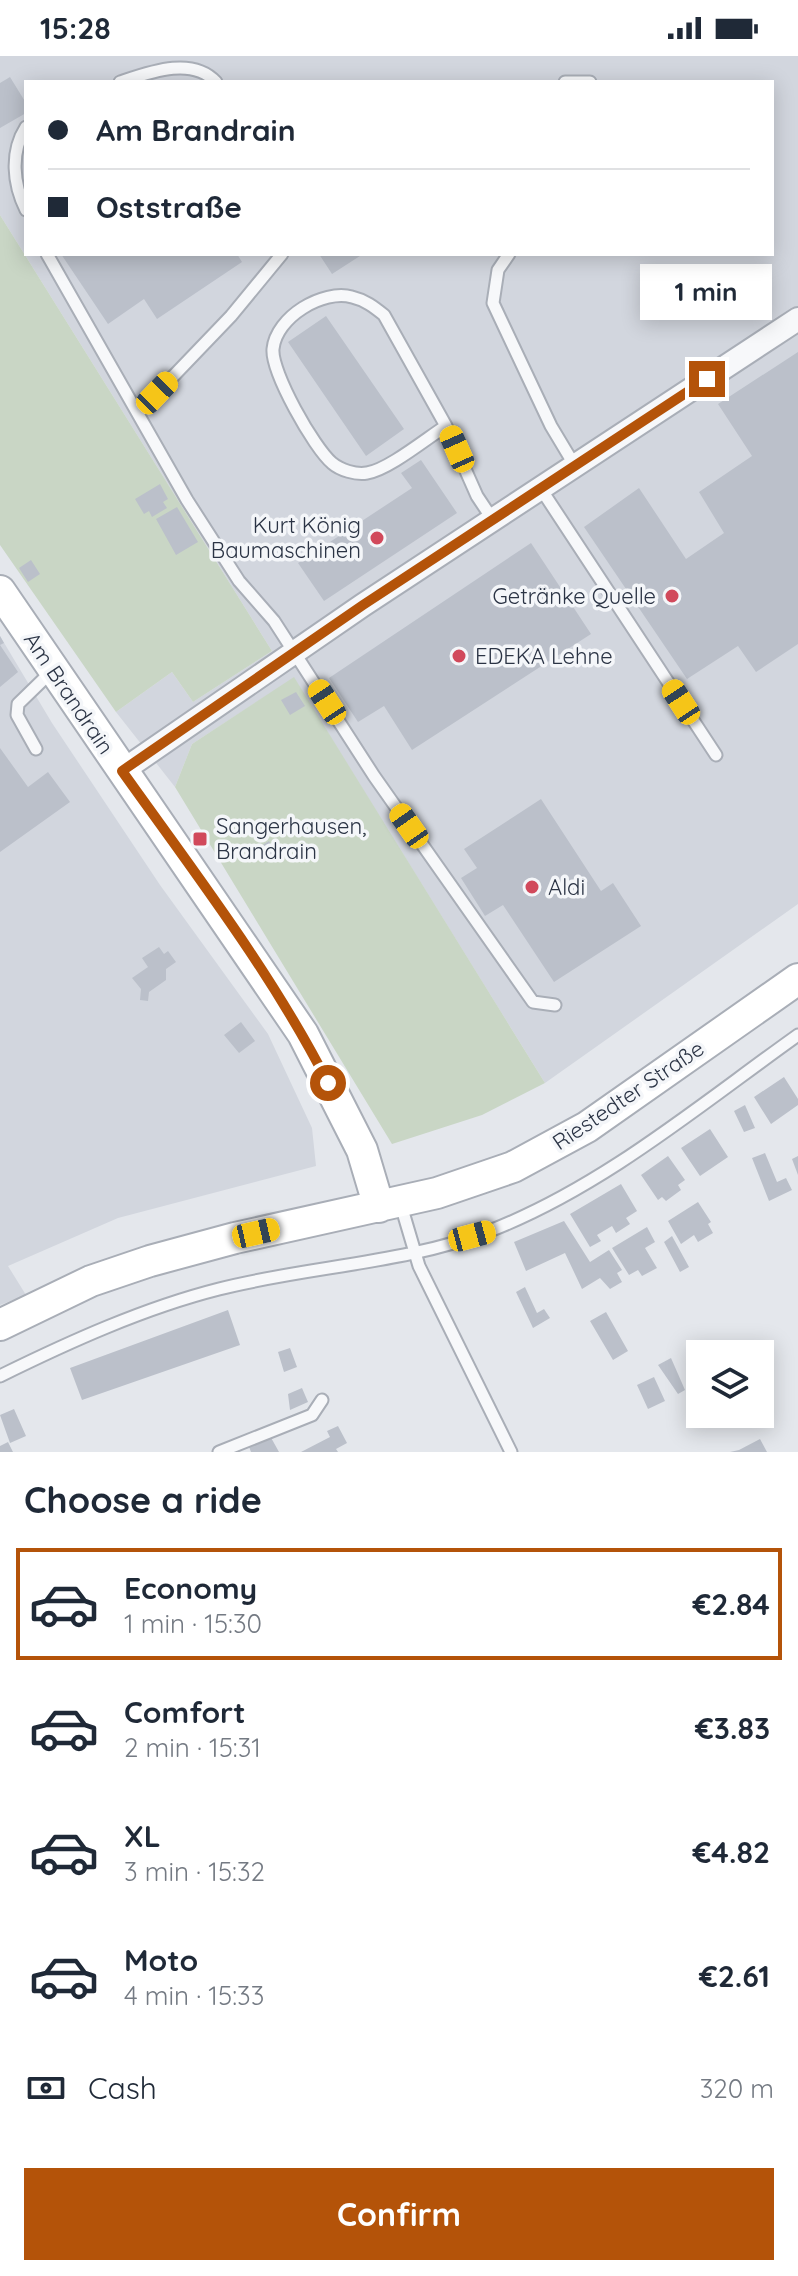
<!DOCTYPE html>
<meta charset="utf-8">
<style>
:root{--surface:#fff;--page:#f2f2f3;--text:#1f2937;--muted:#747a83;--line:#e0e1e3;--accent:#b45309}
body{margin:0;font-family:Quicksand,sans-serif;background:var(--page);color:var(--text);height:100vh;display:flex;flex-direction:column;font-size:30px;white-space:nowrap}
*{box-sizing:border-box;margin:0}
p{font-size:26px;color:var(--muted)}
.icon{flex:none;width:44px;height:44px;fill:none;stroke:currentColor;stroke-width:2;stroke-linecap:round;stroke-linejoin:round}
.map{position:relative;height:1396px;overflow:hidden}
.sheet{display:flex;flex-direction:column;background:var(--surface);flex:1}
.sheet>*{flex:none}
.hud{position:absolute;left:24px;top:24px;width:750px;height:176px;border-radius:0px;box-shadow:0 4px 20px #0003;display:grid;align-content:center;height:176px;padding:0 24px;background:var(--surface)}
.tools{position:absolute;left:686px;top:1284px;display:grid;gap:16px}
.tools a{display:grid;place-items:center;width:88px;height:88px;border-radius:0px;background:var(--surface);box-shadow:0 4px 20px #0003;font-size:40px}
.end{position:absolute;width:36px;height:36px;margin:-18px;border:10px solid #b45309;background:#fff;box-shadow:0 0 0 4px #fff}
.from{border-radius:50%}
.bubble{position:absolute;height:56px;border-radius:0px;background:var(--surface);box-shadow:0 4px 20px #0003;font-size:26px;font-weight:700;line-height:56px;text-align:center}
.car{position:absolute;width:24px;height:48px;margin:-24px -12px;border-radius:10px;box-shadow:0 0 6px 2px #0007;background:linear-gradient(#f5c518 24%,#345 0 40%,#f5c518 0 76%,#345 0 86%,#f5c518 0)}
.hud b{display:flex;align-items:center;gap:28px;height:76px;font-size:30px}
.hud b+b{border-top:2px solid var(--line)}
.hud i{width:20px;height:20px;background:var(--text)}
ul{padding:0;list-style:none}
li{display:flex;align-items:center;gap:24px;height:112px;margin:0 16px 12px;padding:0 8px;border:4px solid transparent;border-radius:0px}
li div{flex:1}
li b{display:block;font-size:30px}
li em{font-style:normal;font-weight:700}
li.active{border-color:var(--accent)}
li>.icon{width:72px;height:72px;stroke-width:1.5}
h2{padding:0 24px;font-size:36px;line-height:96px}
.pay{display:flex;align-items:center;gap:20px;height:88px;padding:0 24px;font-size:30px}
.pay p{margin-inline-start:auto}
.button{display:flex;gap:16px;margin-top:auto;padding:16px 24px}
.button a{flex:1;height:92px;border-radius:0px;background:var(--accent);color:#fff;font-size:32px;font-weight:700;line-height:92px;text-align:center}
.status{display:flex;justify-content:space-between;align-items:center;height:56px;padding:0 40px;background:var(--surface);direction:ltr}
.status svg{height:22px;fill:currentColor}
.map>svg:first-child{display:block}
.built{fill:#d2d6de;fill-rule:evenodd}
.green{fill:#c9d6c5}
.building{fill:#bbc0ca}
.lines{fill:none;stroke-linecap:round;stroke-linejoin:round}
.lane-casing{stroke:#a9aeb7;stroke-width:15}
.street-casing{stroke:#a9aeb7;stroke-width:26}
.secondary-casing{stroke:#a9aeb7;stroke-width:34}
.lane{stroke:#f7f8fa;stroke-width:11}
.street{stroke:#f7f8fa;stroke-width:22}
.secondary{stroke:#fff;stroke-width:30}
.route{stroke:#b45309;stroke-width:10}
.poi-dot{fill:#d1495b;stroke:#f4f6f9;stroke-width:3}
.labels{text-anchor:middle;stroke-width:7;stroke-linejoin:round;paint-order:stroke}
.poi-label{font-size:22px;fill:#2b3445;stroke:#f4f6f9;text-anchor:start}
.street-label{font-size:22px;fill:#2b3445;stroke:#f4f6f9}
</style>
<div class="status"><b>15:28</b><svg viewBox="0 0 49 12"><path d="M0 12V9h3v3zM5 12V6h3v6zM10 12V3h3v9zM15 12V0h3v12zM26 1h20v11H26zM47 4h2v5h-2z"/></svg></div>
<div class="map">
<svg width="798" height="1396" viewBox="0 0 798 1396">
<rect width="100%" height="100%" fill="#e4e7ec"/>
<path class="built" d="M 0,0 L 798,0 L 798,848 L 545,1027 L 294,622 L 192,688 L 175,731 L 116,656 L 172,616 L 193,646 L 272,595 L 0,159 ZM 26,26 L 772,26 L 772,198 L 26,198 Z
M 0,580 L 52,667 L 160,829 L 268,978 L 312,1072 L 316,1110 L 118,1162 L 8,1210 L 26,1239 L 0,1249 Z"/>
<path class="green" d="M 0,159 L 272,595 L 193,646 L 172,616 L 116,656 L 0,489 Z
M 294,621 L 545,1027 L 482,1059 L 392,1088 L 175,731 L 192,688 Z"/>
<path class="building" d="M 10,21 L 26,47 L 26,57 L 0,72 L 0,27 Z
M 61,198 L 237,198 L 242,206 L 157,263 L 144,243 L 108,268 Z
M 319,198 L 363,198 L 332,218 Z
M 326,260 L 404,373 L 366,400 L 288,286 Z
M 798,296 L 798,588 L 756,616 L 738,590 L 687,623 L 584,471 L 639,432 L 686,503 L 724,477 L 699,436 L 752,400 L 718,348 Z
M 421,404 L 457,457 L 324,545 L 298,507 L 412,432 L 401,417 Z
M 160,428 L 168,443 L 163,446 L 167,452 L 152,461 L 149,455 L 144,458 L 135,443 Z
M 177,451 L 198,486 L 176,499 L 156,463 Z
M 531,487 L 591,578 L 412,694 L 384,650 L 358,666 L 329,622 Z
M 31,504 L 40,518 L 28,526 L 19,512 Z
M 0,580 L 4,587 L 0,589 L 18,616 L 0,631 Z
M 296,636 L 305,650 L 290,659 L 281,644 Z
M 0,692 L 28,731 L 48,716 L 70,746 L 0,796 Z
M 541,743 L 601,835 L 613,827 L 641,870 L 554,926 L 503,849 L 485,860 L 461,822 L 477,812 L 464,793 Z
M 269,785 L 276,797 L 269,802 L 261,790 Z
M 159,891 L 164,898 L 168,895 L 176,906 L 166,913 L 166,924 L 149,936 L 148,945 L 140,944 L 141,933 L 132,922 L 148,911 L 142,902 Z
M 241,966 L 255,985 L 239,997 L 224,979 Z
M 784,1021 L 798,1043 L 798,1049 L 771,1068 L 754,1041 Z
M 745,1049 L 755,1072 L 744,1076 L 734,1055 Z
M 710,1073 L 728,1101 L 700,1120 L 681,1092 Z
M 765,1097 L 777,1126 L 786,1122 L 792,1134 L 769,1145 L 752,1102 Z
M 668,1100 L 685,1124 L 678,1129 L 681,1134 L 666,1145 L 662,1141 L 658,1144 L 641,1119 Z
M 798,1100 L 798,1119 L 792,1103 Z
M 621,1128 L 637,1155 L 626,1162 L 630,1168 L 616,1177 L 612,1170 L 597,1179 L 601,1185 L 590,1191 L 570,1158 Z
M 698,1146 L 711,1166 L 708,1168 L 713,1177 L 698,1186 L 694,1179 L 681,1188 L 668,1165 Z
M 564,1165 L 590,1206 L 609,1194 L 622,1214 L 617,1217 L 622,1226 L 610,1233 L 600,1222 L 582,1233 L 565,1197 L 526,1215 L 514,1186 Z
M 647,1171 L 655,1186 L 645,1192 L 657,1212 L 642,1220 L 638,1214 L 629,1219 L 612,1192 Z
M 672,1180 L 689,1211 L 680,1216 L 664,1186 Z
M 525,1231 L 537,1257 L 544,1253 L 550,1262 L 533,1272 L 516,1236 Z
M 228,1254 L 240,1289 L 82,1344 L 70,1312 Z
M 606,1256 L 628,1295 L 613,1304 L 590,1265 Z
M 290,1292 L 297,1311 L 284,1316 L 278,1296 Z
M 671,1302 L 685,1334 L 678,1338 L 658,1309 Z
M 654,1321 L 665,1345 L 648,1353 L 637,1329 Z
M 302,1332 L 308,1346 L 290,1354 L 288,1338 Z
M 14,1353 L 26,1380 L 10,1387 L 0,1359 Z
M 338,1370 L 347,1387 L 336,1393 L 338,1396 L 301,1396 L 330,1381 L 327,1375 Z
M 269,1378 L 279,1396 L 251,1396 L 248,1388 Z
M 760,1383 L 767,1396 L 730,1396 L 739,1394 Z
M 8,1386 L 13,1396 L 0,1396 L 0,1390 Z"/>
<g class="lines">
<g class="lane-casing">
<path id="lane" d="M 120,26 C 150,16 192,0 216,26
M 565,26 L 590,26
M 26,71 C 10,96 13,128 26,154
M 47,198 L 187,444 L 239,525 L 274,565 L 374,720 L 533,946 L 555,949
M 509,198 L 498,214 L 493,247 L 551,370 L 575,410
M 138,357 L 231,260 L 282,198
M 446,370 C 427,382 388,414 367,417 C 356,419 340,414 332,407 C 314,392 271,316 273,293 C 276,261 323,233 352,241 C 365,244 374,251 384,259 L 446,370 L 477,440 L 493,464
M 541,433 L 716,699
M 36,693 L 17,659 L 18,648 L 52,615
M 400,1146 L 419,1210 L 511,1396
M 0,1320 C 69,1286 144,1252 219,1233 C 308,1210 406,1208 492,1174 C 604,1130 701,1048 798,979
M 219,1396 L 312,1359 L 322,1344"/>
</g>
<g class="street-casing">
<path id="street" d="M 122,715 L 363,549 L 798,263"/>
</g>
<g class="secondary-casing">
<path id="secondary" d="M 0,535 L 303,978 L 362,1094 L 379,1151
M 0,1269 L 91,1225 L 150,1205 L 235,1182 L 437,1137 L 513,1111 L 587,1071 L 798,923"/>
</g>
<use href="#lane" class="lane"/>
<use href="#street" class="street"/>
<use href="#secondary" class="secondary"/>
</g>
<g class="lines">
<path class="route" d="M 328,1027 C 272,917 194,816 122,715 L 363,549 L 707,323"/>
</g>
<g class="poi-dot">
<circle cx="377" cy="482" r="8"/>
<circle cx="672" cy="540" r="8"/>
<circle cx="459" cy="600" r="8"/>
<rect x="192" y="775" width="16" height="16" rx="4"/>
<circle cx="532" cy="831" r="8"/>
</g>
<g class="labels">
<g class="poi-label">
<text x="361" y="477" text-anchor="end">Kurt König<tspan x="361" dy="25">Baumaschinen</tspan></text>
<text x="656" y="548" text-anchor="end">Getränke Quelle</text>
<text x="475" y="608">EDEKA Lehne</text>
<text x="216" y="778">Sangerhausen,<tspan x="216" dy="25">Brandrain</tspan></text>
<text x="548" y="839">Aldi</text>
</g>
<g class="street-label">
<text transform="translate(69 637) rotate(56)" y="8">Am Brandrain</text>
<text transform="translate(628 1039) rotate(-34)" y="8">Riestedter Straße</text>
</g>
</g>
</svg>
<div class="tools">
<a><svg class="icon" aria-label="layers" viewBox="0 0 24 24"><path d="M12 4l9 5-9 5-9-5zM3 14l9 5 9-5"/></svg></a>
</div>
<i class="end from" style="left:328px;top:1027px"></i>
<i class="end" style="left:707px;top:323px"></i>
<div class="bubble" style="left:640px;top:208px;width:132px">1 min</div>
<i class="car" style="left:157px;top:337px;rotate:44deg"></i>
<i class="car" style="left:457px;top:393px;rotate:336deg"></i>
<i class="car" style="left:327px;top:646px;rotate:327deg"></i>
<i class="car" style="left:681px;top:646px;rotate:327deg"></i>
<i class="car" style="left:409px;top:770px;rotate:325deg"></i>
<i class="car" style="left:256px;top:1177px;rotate:77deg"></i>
<i class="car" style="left:472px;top:1180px;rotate:75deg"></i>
<div class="hud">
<b><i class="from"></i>Am Brandrain</b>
<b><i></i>Oststraße</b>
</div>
</div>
<section class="sheet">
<h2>Choose a ride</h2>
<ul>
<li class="active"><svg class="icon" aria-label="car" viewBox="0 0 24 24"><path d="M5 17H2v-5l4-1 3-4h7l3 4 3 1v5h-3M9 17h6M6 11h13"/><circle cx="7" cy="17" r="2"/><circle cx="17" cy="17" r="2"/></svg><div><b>Economy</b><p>1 min · 15:30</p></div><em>€2.84</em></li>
<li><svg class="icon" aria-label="car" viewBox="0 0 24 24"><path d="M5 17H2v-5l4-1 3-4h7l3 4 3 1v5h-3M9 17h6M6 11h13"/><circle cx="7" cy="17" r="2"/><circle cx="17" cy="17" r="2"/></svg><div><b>Comfort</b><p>2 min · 15:31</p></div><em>€3.83</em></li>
<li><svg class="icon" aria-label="car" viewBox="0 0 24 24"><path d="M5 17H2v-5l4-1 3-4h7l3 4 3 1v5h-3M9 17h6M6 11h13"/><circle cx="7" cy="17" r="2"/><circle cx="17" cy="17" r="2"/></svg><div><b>XL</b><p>3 min · 15:32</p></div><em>€4.82</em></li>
<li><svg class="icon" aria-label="car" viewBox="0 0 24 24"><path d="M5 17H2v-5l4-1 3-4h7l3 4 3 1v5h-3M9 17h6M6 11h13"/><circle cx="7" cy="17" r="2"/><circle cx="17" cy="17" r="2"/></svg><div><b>Moto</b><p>4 min · 15:33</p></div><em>€2.61</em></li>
</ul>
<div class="pay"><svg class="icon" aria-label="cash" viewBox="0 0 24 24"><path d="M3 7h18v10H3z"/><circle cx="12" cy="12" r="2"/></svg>Cash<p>320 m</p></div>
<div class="button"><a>Confirm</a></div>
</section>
